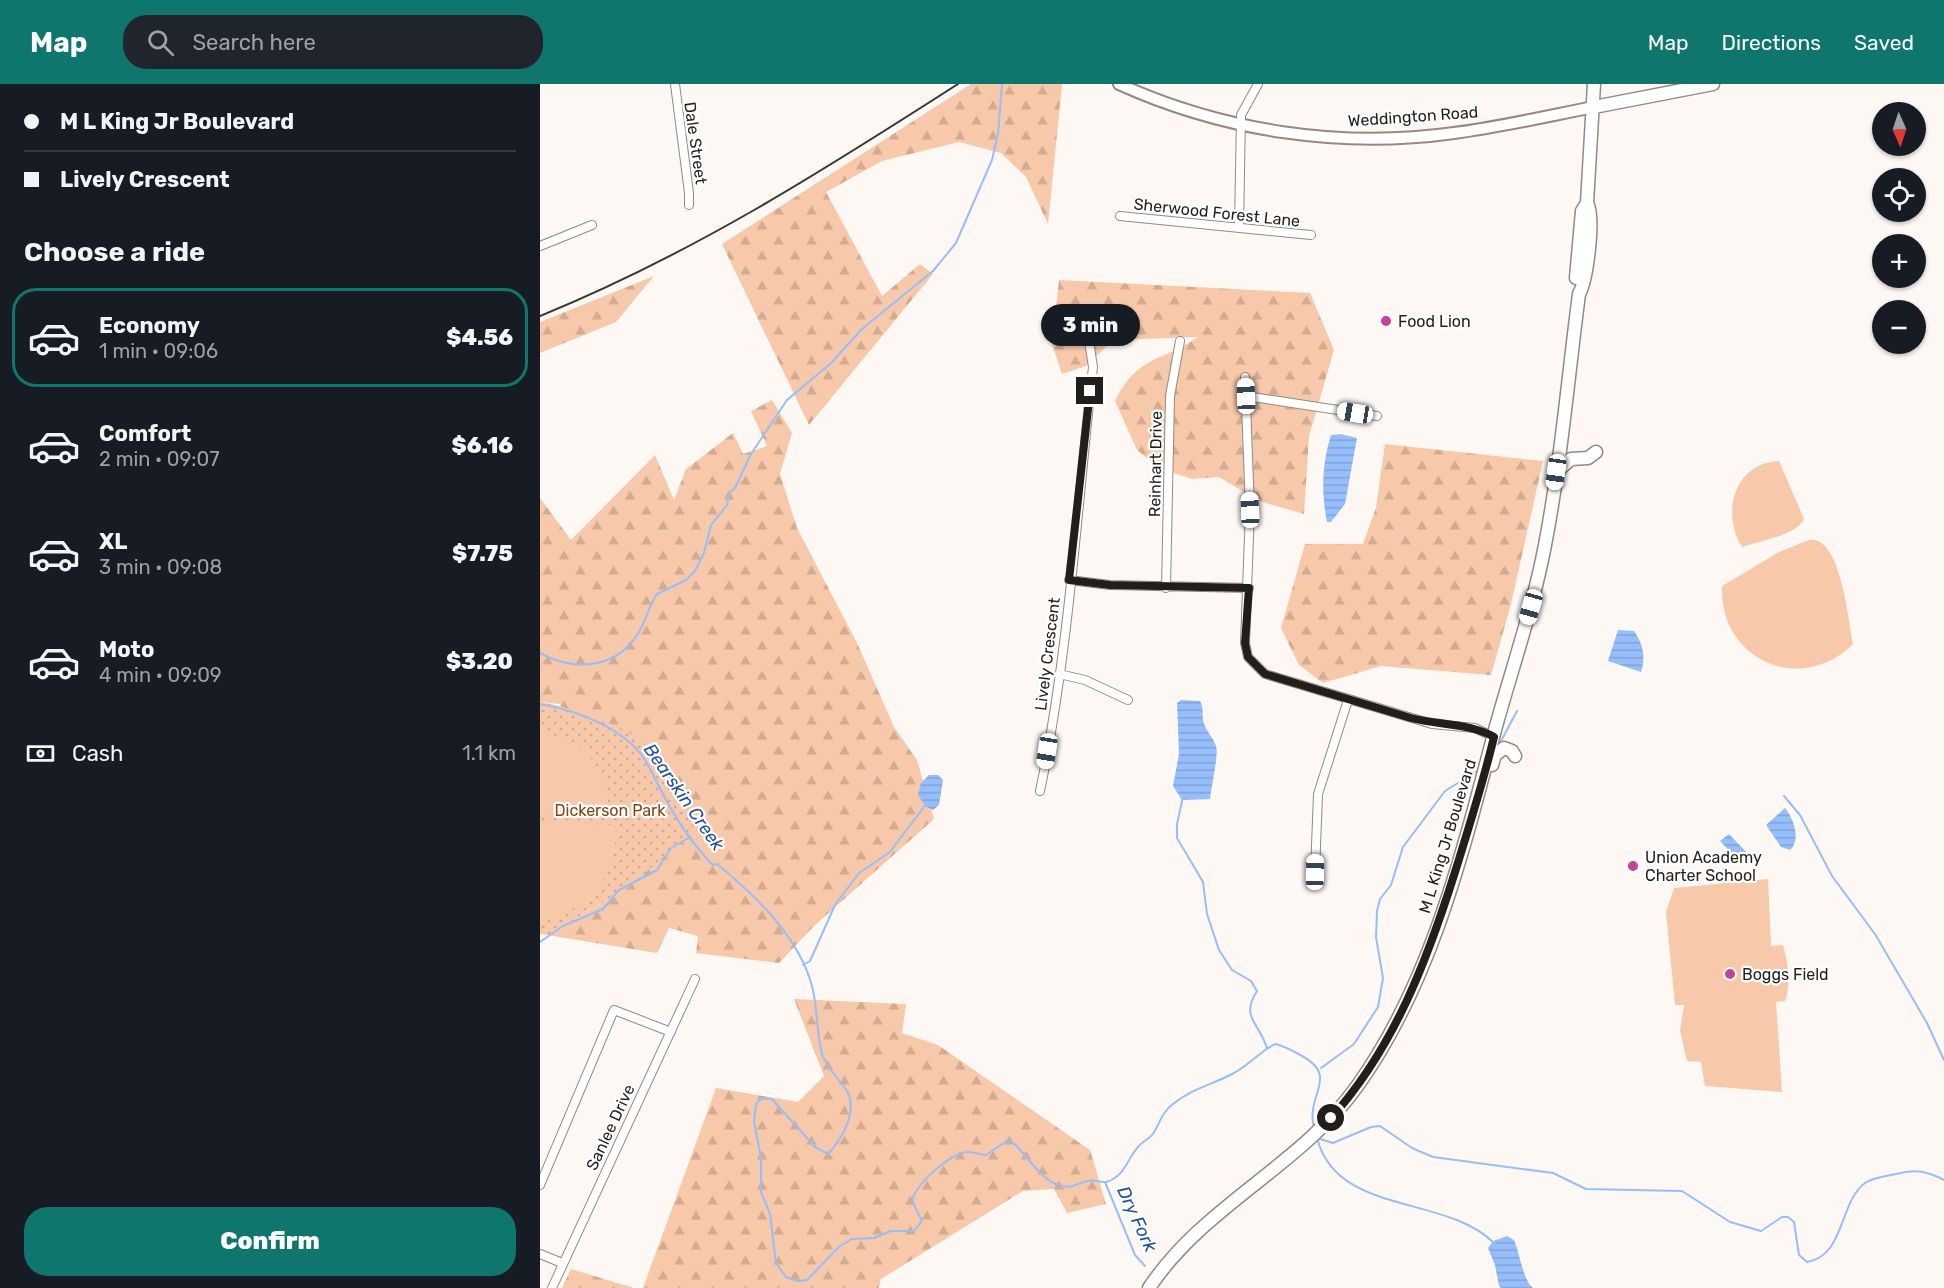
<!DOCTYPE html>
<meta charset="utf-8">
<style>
:root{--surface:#171b24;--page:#20242c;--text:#f1f3f6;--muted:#9ea1a6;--line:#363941;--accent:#0f766e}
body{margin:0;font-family:Rubik,sans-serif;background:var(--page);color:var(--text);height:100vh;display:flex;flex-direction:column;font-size:22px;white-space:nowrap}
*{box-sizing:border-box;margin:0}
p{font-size:20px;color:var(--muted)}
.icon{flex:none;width:33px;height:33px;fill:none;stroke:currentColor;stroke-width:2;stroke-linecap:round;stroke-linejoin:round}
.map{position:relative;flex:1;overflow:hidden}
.side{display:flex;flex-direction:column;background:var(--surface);width:540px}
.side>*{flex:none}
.guide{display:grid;align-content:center;height:132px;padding:0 24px;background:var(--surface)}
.needle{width:39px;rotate:177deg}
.tools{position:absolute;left:1332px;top:18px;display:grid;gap:12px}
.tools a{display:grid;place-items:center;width:54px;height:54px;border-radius:50%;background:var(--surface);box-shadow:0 2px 4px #0004;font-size:30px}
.end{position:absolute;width:27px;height:27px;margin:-14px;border:8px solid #221e1b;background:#fff;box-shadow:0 0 0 3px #fff}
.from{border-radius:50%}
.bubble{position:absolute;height:42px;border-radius:21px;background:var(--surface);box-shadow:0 2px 4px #0004;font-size:20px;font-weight:800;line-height:42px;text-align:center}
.car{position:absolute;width:18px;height:36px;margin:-18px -9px;border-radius:8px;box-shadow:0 0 4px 2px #0007;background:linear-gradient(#fff 24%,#345 0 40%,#fff 0 76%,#345 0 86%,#fff 0)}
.guide b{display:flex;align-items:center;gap:21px;height:57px;font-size:22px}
.guide b+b{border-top:2px solid var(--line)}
.guide i{width:15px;height:15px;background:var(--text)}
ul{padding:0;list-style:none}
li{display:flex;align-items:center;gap:18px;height:99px;margin:0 12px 9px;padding:0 12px;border:3px solid transparent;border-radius:24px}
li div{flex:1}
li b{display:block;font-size:22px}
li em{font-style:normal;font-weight:800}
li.active{border-color:var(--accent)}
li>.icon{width:54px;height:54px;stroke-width:1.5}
h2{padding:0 24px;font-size:27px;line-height:72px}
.pay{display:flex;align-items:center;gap:15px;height:66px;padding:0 24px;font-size:22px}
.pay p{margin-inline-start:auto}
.primary-button{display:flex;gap:12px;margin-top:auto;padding:12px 24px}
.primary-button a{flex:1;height:69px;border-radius:24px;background:var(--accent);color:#fff;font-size:24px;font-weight:800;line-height:69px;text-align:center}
header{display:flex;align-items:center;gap:36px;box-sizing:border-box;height:84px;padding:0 30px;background:var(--accent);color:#fff}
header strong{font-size:28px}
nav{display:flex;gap:33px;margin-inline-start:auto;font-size:21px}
.search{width:420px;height:54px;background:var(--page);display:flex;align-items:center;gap:15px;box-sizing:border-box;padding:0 21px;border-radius:24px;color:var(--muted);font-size:22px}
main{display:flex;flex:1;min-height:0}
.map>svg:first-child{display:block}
.forest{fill:url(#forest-firs)}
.park{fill:url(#park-dots)}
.garden{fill:#f7c8a9}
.water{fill:url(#water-rules)}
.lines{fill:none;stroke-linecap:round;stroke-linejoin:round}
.stream{stroke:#96befb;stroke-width:2}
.minor-casing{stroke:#958981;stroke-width:10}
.secondary-casing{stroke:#958981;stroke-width:14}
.primary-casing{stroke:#958981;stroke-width:15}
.minor{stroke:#fff;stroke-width:8}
.secondary{stroke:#fff;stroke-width:10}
.primary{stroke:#fff;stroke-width:12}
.rail{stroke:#3a3633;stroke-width:2}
.route{stroke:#221e1b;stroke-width:8}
.poi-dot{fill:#c24492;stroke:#fff;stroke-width:2}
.labels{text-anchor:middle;stroke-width:4.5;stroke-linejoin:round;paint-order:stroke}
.street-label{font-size:16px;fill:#221e1b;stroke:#fff}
.poi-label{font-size:16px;fill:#221e1b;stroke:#fff;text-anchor:start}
.park-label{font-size:16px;fill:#824513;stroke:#fff}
.water-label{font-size:18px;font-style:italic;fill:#225198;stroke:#fff}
</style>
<header>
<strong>Map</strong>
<div class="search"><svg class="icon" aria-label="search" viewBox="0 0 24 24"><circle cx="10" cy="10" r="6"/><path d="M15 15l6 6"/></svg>Search here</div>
<nav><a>Map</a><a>Directions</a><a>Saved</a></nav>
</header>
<main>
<section class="side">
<div class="guide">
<b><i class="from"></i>M L King Jr Boulevard</b>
<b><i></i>Lively Crescent</b>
</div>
<h2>Choose a ride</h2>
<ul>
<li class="active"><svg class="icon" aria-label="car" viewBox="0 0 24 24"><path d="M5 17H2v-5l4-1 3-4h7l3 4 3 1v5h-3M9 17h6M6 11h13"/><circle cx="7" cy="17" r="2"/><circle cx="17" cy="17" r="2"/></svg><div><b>Economy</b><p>1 min · 09:06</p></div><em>$4.56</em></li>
<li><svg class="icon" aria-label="car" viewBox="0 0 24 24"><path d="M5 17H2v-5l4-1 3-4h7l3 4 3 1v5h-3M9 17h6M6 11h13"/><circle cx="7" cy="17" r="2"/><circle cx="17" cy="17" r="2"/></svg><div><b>Comfort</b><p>2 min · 09:07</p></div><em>$6.16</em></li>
<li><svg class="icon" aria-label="car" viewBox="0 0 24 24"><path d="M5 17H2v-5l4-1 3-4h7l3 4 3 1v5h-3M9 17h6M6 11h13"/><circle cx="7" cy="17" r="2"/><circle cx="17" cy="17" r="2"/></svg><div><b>XL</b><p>3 min · 09:08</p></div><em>$7.75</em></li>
<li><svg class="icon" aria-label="car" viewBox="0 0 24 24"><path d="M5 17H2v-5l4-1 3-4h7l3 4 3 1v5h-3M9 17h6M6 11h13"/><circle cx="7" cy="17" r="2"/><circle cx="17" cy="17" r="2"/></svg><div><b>Moto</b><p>4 min · 09:09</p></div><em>$3.20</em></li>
</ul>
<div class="pay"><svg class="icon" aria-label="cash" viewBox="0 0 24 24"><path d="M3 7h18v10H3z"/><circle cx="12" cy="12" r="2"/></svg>Cash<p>1.1 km</p></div>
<div class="primary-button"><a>Confirm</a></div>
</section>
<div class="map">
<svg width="1404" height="1204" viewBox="0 0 1404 1204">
<defs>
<pattern id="forest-firs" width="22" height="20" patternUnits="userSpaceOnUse" patternTransform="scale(1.5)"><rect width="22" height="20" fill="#f7c8a9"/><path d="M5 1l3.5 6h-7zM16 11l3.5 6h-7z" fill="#d3ab91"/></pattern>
<pattern id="park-dots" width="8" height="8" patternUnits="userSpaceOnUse" patternTransform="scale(1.5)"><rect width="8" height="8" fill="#f7c8a9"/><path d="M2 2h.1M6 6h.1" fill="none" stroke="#d3ab91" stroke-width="1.8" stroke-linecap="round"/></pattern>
<pattern id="water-rules" width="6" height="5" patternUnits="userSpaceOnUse" patternTransform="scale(1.5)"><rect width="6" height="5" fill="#96befb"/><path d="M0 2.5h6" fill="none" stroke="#81a3d7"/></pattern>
</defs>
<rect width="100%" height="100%" fill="#fdf8f4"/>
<path class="forest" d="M 431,0 L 522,0 L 508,140 L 486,93 L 461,69 L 419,58 L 342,77 L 286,108 L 342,212 L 380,180 L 393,190 L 269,341 L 182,160 Z
M 114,192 L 76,238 L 0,269 L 0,238 Z
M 519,196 L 770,209 L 794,266 L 769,352 L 764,430 L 719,417 L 679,393 L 652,395 L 619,384 L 597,366 L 575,317 C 598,271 622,278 658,253 L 573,256 L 546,282 L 522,290 L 512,260 Z
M 232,316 L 252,349 L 240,390 L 257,444 L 318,561 L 354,643 L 377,676 L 394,735 L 274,842 L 239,879 L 156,869 L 158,852 L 129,844 L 117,869 L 13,852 L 47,827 L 80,810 L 20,620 L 0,618 L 0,414 L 31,456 L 115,371 L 134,416 L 146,385 L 193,349 L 203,370 L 227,362 L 211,327 Z
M 845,360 L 1003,377 L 971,520 L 951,591 L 841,582 L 783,599 L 759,581 L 741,544 L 765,460 L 823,460 L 836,424 Z
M 254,915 L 366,920 L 362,949 L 398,961 L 550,1066 L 566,1120 L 527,1129 L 514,1105 L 483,1107 L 341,1195 L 339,1204 L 103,1204 L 176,1004 L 258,1018 L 284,992 Z
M 31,1185 L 94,1204 L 22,1204 Z"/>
<path class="park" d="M 0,618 C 25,621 98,646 114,666 C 132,688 146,716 161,741 L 80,810 L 47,827 L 13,852 L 0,850 Z"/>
<path class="garden" d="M 1239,377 L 1264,435 C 1256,452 1219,457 1202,463 C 1181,429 1194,379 1239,377 Z
M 1269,456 C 1301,451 1308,536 1313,560 C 1261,612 1179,576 1182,502 L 1239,468 Z
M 0,644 L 8,650 L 26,654 L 45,666 L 65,695 L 70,733 L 0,729 Z
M 0,738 L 76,741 C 76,796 51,822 0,839 Z
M 1228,795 L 1231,862 L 1243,861 C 1248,878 1251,900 1245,917 L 1236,918 L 1242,1008 L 1165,1002 L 1161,978 L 1147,977 L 1140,946 L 1144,921 L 1135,921 L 1126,828 L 1134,804 Z"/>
<path class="water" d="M 801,350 L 817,354 L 805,420 L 791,438 L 787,438 C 781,408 782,380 791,351 Z
M 1078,546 L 1094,547 C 1103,560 1106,573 1101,588 L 1068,577 Z
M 641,616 L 660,617 C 664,624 662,629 663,636 C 665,646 673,653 676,662 C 679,669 671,705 670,715 L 642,716 L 633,702 L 639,670 L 637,619 Z
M 389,691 L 398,691 L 403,696 L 399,721 L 393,726 L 385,722 L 378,711 L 381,699 Z
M 1245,724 C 1254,735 1261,756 1250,766 L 1241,763 L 1226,741 Z
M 1189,750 L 1214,776 L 1211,781 L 1195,773 L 1180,757 Z
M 967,1152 L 974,1156 C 980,1170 983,1196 993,1204 L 961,1204 L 959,1202 L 955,1181 L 948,1164 L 953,1157 Z"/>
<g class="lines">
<path class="stream" d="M 0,569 C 35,588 77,585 99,548 C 106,536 109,522 117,510 L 146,496 L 155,487 L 164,469 L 171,441 L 187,421 L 189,409 L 195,404 L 211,370 L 247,316 L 290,280 L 322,245 L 393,187 L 416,159 L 452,76 L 458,50 L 462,0
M 0,620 C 37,627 76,640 101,670 C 110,682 116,698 123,710 C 136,735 153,761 173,781 L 177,780 C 215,811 259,853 272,902 C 278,924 276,948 282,970 C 287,984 296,992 305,1004 C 320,1024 303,1054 288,1070 L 275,1063 L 232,1015 L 222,1014 L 216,1020 L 214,1037 L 221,1074 L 221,1108 L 230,1130 L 236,1179 L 246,1193 L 258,1197 L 267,1196 L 300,1162 L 312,1155 L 334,1154 L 351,1147 L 374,1147 L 382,1137 L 372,1117 C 376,1100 409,1070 427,1068 C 434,1067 439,1071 446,1071 L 468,1056 C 481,1060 495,1092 518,1101 C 532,1106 536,1099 548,1097 C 554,1095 561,1099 566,1098 C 586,1092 587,1074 599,1062 C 603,1057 609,1055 613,1050 C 620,1039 622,1028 633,1020 C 651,1005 674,1000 694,989 C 709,981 721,967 735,960 C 745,962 753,967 762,972 C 800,992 765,1012 774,1043
M 960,659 L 977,627
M 1244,712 L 1260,731 L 1292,792 L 1335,850 L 1387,939 L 1404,976
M 643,713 L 637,740 L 637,754 L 663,798 L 667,830 L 679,866 L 692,886 L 711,897 L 717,907 C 700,934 719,938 727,964
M 0,858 L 23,842 L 63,825 L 79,806 L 117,786 L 131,764 L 150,753
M 263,881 L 270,877 L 295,821 L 319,789 L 350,768 L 386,720
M 781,984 L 814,960 L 838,923 L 843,894 L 836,853 L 837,827 L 840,815 L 851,801 L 863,763 L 905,707 L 939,686
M 777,1054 C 797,1132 905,1110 954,1159
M 777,1054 L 793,1059 L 831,1043 L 840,1042 L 872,1064 L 893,1073 L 1013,1089 L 1046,1105 L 1142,1107 L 1190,1138 L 1221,1147 L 1242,1133 L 1248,1133 L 1254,1138 L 1259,1171 L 1267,1178 C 1305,1172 1299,1118 1325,1099 C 1334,1093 1345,1092 1356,1090 C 1375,1085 1387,1087 1404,1096
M 565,1098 L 595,1171 L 605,1182"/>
<g class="minor-casing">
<path id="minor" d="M 135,0 L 149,109 L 149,121
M 580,132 L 771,151
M 699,144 L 701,31 L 718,0
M 0,162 L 52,141
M 705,293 L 710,426 L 705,559 L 708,573 L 725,590 L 892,640 L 935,644 L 954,653
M 706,312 L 837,332
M 529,496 L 570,501 L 709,504
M 626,504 L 630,312 L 640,257
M 519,590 L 545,596 L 588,616
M 500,707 C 529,568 537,424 553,283 L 549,257
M 775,788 L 778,710 L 808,616
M 0,1101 L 74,926 L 131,948
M 0,1170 L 22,1179
M 12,1204 L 155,895"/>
</g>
<g class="secondary-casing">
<path id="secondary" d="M 579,0 C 683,47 800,65 914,49 C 961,43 1008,32 1054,23"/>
</g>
<g class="primary-casing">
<path id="primary" d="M 1054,23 L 1173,0
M 1036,194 L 1042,127 L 1047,119
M 1016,388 L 1031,375 L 1048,374 L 1056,368
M 952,681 L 955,671 L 964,664 L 972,667 L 975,672
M 609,1204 C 664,1121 761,1082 818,1001 C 892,897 923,767 955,646 C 972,584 993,524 1005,461 C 1021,378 1028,294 1039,210 C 1047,196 1055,133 1047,119 L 1054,0"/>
</g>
<use href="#minor" class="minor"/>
<use href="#secondary" class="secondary"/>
<use href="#primary" class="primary"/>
<path class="rail" d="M 0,232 C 152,170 281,88 418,0"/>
</g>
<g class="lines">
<path class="route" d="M 550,307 L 529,496 L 570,501 L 709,504 L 705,559 L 708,573 L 725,590 L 871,634 C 898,641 929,639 954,653 C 943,699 929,743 915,788 C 887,877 854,964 791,1034"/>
</g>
<g class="poi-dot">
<circle cx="846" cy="237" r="6"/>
<circle cx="1093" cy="782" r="6"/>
<circle cx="1190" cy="890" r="6"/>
</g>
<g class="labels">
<g class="street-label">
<text transform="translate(873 32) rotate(-4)" y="6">Weddington Road</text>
<text transform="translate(156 59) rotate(82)" y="6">Dale Street</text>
<text transform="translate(677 128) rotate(6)" y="6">Sherwood Forest Lane</text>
<text transform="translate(615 380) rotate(-89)" y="6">Reinhart Drive</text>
<text transform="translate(507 570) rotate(-83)" y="6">Lively Crescent</text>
<text transform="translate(907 752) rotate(-73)" y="6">M L King Jr Boulevard</text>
<text transform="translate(70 1043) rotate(-65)" y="6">Sanlee Drive</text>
</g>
<g class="poi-label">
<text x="858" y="243">Food Lion</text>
<text x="1105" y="779">Union Academy<tspan x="1105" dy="18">Charter School</tspan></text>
<text x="1202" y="896">Boggs Field</text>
</g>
<g class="park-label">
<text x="70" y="732">Dickerson Park</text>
</g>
<g class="water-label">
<text transform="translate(144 713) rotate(55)" y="6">Bearskin Creek</text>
<text transform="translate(597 1135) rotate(65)" y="6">Dry Fork</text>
</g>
</g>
</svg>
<div class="tools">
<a><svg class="needle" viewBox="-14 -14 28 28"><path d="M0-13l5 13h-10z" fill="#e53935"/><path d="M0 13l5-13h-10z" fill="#9ea1a6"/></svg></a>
<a><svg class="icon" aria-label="locate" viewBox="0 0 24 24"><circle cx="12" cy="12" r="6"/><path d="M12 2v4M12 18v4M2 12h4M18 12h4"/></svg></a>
<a>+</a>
<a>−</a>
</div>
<i class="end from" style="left:791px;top:1034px"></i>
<i class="end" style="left:550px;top:307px"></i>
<div class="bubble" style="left:501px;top:220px;width:99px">3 min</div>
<i class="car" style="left:706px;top:312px;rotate:358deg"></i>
<i class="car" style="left:815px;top:329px;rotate:279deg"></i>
<i class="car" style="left:1016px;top:388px;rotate:188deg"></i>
<i class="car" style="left:710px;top:426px;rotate:358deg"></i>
<i class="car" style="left:991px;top:523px;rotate:196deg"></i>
<i class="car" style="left:507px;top:667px;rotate:189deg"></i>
<i class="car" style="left:775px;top:788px;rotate:1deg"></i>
</div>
</main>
